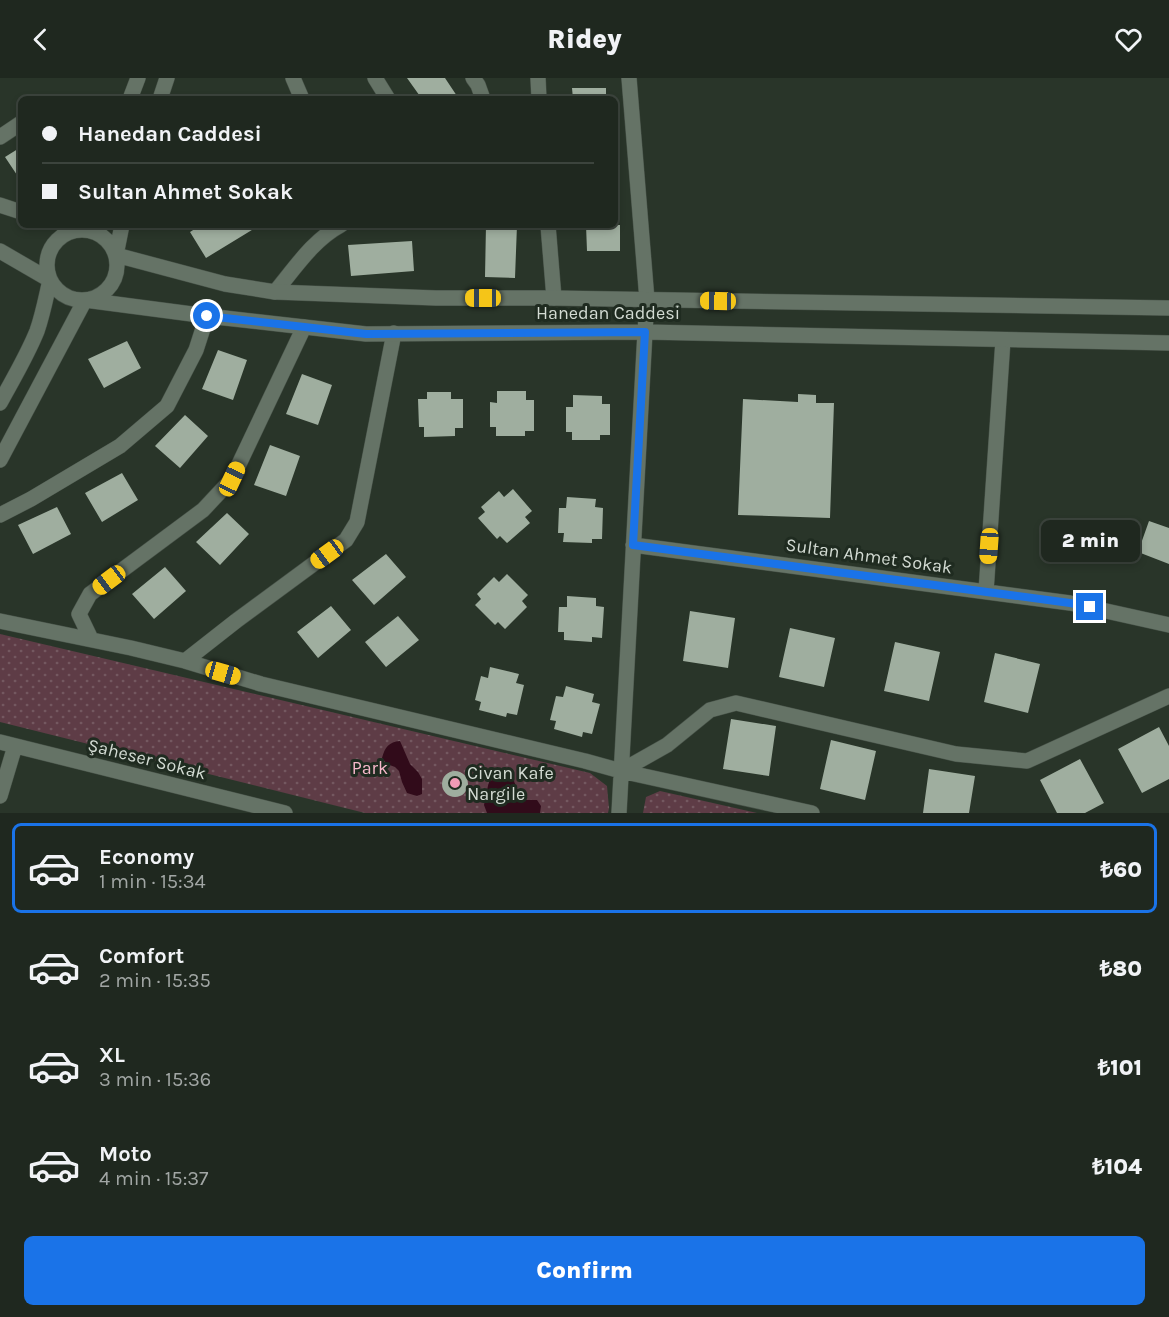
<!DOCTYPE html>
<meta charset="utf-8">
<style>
:root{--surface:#1f281f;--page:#2c342c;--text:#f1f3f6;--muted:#a1a6a4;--line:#3c443d;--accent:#1a73e8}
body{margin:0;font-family:Karla,sans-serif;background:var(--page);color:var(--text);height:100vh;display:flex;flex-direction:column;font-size:22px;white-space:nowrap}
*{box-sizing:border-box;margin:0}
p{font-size:20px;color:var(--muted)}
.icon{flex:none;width:33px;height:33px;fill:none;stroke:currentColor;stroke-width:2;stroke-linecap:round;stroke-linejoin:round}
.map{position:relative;height:735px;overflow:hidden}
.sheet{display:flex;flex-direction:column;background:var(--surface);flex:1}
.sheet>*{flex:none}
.banner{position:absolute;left:18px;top:18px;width:600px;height:132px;border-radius:9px;box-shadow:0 3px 9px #0003,0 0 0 2px var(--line);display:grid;align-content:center;height:132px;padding:0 24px;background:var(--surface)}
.end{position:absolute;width:27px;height:27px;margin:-14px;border:8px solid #1a73e8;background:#fff;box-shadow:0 0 0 3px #fff}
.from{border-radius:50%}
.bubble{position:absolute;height:42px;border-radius:9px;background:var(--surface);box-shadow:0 3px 9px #0003,0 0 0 2px var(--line);font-size:20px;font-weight:800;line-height:42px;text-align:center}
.car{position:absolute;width:18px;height:36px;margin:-18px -9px;border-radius:8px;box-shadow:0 0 4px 2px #0007;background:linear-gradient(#f5c518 24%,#345 0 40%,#f5c518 0 76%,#345 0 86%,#f5c518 0)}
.banner b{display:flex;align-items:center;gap:21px;height:57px;font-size:22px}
.banner b+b{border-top:2px solid var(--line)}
.banner i{width:15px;height:15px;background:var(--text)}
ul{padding:10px 0 0;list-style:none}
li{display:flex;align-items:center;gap:18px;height:90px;margin:0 12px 9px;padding:0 12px;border:3px solid transparent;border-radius:9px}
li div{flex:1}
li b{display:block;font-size:22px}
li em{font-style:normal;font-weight:800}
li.selected{border-color:var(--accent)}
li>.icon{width:54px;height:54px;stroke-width:1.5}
.cta{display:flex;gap:12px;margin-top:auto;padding:12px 24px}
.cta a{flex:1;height:69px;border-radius:9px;background:var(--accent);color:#fff;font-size:24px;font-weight:800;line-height:69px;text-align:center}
header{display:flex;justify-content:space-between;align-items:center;height:78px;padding:0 24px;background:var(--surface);font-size:27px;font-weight:800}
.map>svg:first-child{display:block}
.grass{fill:url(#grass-dots)}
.water{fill:#310b1a}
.building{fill:#9fae9f}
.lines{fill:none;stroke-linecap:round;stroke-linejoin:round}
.minor-casing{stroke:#475248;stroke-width:16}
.tertiary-casing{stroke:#475248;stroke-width:16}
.minor{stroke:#657366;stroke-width:15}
.tertiary{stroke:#657366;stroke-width:15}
.route{stroke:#1a73e8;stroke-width:8}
.poi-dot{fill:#f09ab5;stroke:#1f2b20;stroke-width:2}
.labels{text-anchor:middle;stroke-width:6;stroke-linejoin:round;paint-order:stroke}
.street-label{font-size:18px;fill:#d3dbd3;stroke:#1f2b20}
.park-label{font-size:18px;fill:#f6b8ca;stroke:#1f2b20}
.poi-label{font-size:18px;fill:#d3dbd3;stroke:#1f2b20;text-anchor:start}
</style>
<header><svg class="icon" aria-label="back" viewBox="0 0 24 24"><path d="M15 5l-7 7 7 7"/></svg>Ridey<svg class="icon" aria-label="heart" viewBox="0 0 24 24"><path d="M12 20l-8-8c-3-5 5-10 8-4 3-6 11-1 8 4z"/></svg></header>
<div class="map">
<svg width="1169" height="735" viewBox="0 0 1169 735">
<defs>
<pattern id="grass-dots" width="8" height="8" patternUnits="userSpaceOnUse" patternTransform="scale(1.5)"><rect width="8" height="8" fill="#5e3c46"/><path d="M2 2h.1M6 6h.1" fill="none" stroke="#745860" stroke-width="1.8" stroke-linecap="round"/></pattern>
</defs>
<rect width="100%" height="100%" fill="#293529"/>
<path class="grass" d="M 0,556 L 590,695 L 607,708 L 609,730 L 608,735 L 365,735 L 0,644 Z
M 660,713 L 757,735 L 643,735 L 646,719 Z"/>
<path class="water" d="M 400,663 L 410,686 L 418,694 L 422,701 L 422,716 L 417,718 L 407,715 L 402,704 L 399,693 L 395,689 L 387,686 L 382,680 C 385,669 389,664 400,663 Z
M 505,699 L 514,703 L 517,711 L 516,718 L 525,722 L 537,722 L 541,728 L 540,735 L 487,735 L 484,727 L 489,703 Z"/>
<path class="building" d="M 407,0 L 445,0 L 459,21 L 422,21 Z
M 572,10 L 606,10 L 606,21 L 573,21 Z
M 21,69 L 21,103 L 5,79 Z
M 201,147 L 260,147 L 206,180 L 190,154 Z
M 486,147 L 517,147 L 515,200 L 485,199 Z
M 586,147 L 620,147 L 620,173 L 587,173 Z
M 412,163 L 414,193 L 351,198 L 348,167 Z
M 127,263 L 141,290 L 104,310 L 88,281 Z
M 218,272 L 247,282 L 233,322 L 202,311 Z
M 302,296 L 332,307 L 318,347 L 286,336 Z
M 497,313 L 526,313 L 526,322 L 534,322 L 534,353 L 525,353 L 525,358 L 496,358 L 496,349 L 490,349 L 490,324 L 497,325 Z
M 427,314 L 451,314 L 451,321 L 463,321 L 463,350 L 455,350 L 455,358 L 424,359 L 424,349 L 419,349 L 418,321 L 427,321 Z
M 798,316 L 816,317 L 816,325 L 834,325 L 830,440 L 738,437 L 743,321 L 798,324 Z
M 573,317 L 602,318 L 602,326 L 610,326 L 610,357 L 600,357 L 600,362 L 572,362 L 572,354 L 566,354 L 566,329 L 573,329 Z
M 185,337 L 208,358 L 180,390 L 155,368 Z
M 270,367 L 300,378 L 286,418 L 254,407 Z
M 122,395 L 138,422 L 102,444 L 85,415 Z
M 513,411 L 532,433 L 525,439 L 530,445 L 507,465 L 500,458 L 497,461 L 478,440 L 485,434 L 481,429 L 499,413 L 504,419 Z
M 567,419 L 596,421 L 595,429 L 603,430 L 602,461 L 592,461 L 592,465 L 563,464 L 564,455 L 558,455 L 559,430 L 566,430 Z
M 57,429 L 71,456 L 33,476 L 18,447 Z
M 227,435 L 249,456 L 220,487 L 196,464 Z
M 1149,443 L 1169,450 L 1169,486 L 1138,474 Z
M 386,476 L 406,499 L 374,527 L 352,502 Z
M 165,489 L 186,513 L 154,541 L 132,516 Z
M 507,496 L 528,517 L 522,523 L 527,529 L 505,551 L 498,544 L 495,547 L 475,527 L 481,521 L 477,516 L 494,499 L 499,504 Z
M 567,518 L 596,520 L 596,528 L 604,529 L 602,560 L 592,559 L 592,564 L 564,562 L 564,554 L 558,554 L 559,529 L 567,529 Z
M 331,528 L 351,552 L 318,580 L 297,554 Z
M 690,533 L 735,540 L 728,590 L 683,583 Z
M 398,538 L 419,562 L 386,589 L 365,564 Z
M 790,550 L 835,560 L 824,609 L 779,599 Z
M 895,564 L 940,574 L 929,623 L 884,613 Z
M 995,575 L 1040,586 L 1028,635 L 984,624 Z
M 490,589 L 519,596 L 516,605 L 524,607 L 517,637 L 507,635 L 506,639 L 479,632 L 481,624 L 475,622 L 481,598 L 488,600 Z
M 566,608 L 594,616 L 592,624 L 600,626 L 592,656 L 583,654 L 582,659 L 554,651 L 556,643 L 550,642 L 556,618 L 563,619 Z
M 731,641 L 776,648 L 769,698 L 723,691 Z
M 1159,649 L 1169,668 L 1169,701 L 1142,715 L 1118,671 Z
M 831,662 L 876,673 L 865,722 L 820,711 Z
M 1080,681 L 1104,725 L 1085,735 L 1057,735 L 1040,702 Z
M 929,691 L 975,698 L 969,735 L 923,735 Z
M442 706a13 13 0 1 1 26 0a13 13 0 1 1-26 0Z"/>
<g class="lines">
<g class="minor-casing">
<path id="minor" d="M 293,0 L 302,21
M 375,0 L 388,21
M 473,0 L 478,7 L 483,21
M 538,0 L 539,21
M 629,0 L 647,222
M 0,59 L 21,45
M 548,147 L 554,220
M 275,214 C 295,190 313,162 341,147
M 0,437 L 31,421 L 120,368 L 167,328 L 196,272 L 207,238
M 633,467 L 1070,525 L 1169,547
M 986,514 L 1003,262
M 0,543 L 131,570 L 185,583 L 261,606 L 585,683 L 621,693 L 812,735
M 91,561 L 79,536 L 90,516 L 203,432 L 232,401 L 304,249
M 185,583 L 236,543 L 346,462 L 357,444 L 394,255
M 0,664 L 285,735
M 621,693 L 667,667 L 710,632 L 736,625 L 956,676 L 1027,683 L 1169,618
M 0,718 L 15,668
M 619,735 L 645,254"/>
</g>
<g class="tertiary-casing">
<path id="tertiary" d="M 130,21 L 138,0
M 160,21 L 167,0
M 0,127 L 21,134
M47 187a35 35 0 1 1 70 0a35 35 0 1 1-70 0Z
M 0,173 L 50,202
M 116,177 L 225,206 L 275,214 L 436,220 L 554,220 L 1169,230
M 116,177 L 122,147
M 85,222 L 207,238 L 366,256 L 645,254 L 1169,265
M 645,254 L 647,222
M 0,325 C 13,301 27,278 37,253 C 43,236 46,219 50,202
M 0,382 L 85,222"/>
</g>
<use href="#minor" class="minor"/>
<use href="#tertiary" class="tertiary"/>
</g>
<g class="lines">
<path class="route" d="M 207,238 L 366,256 L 645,254 L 633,467 L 1070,525 L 1090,529"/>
</g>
<circle class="poi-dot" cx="455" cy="705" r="6"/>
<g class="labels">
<g class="street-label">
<text x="608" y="241">Hanedan Caddesi</text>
<text transform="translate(869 478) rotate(8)" y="6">Sultan Ahmet Sokak</text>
<text transform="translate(147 681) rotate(14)" y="6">Şaheser Sokak</text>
</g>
<g class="park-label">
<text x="370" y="696">Park</text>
</g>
<g class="poi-label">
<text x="467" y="701">Civan Kafe<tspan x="467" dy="21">Nargile</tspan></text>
</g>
</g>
</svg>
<i class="end from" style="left:207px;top:238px"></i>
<i class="end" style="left:1090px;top:529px"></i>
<div class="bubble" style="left:1041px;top:442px;width:99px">2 min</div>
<i class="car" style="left:483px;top:220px;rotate:270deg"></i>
<i class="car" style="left:718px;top:223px;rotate:271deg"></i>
<i class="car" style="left:232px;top:401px;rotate:25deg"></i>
<i class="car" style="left:989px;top:468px;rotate:184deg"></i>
<i class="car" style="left:327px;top:476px;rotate:234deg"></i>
<i class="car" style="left:109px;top:502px;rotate:233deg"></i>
<i class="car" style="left:223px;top:595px;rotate:106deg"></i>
<div class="banner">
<b><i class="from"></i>Hanedan Caddesi</b>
<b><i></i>Sultan Ahmet Sokak</b>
</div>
</div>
<section class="sheet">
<ul>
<li class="selected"><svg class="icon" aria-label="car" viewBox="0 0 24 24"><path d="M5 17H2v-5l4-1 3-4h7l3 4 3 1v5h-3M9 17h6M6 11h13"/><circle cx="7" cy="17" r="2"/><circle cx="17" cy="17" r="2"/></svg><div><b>Economy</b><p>1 min · 15:34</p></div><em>₺60</em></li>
<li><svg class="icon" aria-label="car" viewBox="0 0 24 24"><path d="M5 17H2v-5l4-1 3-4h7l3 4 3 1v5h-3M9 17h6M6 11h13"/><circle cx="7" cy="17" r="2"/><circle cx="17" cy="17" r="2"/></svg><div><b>Comfort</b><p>2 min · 15:35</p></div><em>₺80</em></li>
<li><svg class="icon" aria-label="car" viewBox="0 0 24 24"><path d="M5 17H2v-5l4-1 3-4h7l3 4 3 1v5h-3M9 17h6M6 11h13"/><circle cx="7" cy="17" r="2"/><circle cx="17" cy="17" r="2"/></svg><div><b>XL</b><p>3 min · 15:36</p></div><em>₺101</em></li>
<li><svg class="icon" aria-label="car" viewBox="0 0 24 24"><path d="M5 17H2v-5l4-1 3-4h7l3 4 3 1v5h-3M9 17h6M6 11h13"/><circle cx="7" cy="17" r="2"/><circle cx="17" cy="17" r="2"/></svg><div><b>Moto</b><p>4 min · 15:37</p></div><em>₺104</em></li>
</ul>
<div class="cta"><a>Confirm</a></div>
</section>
